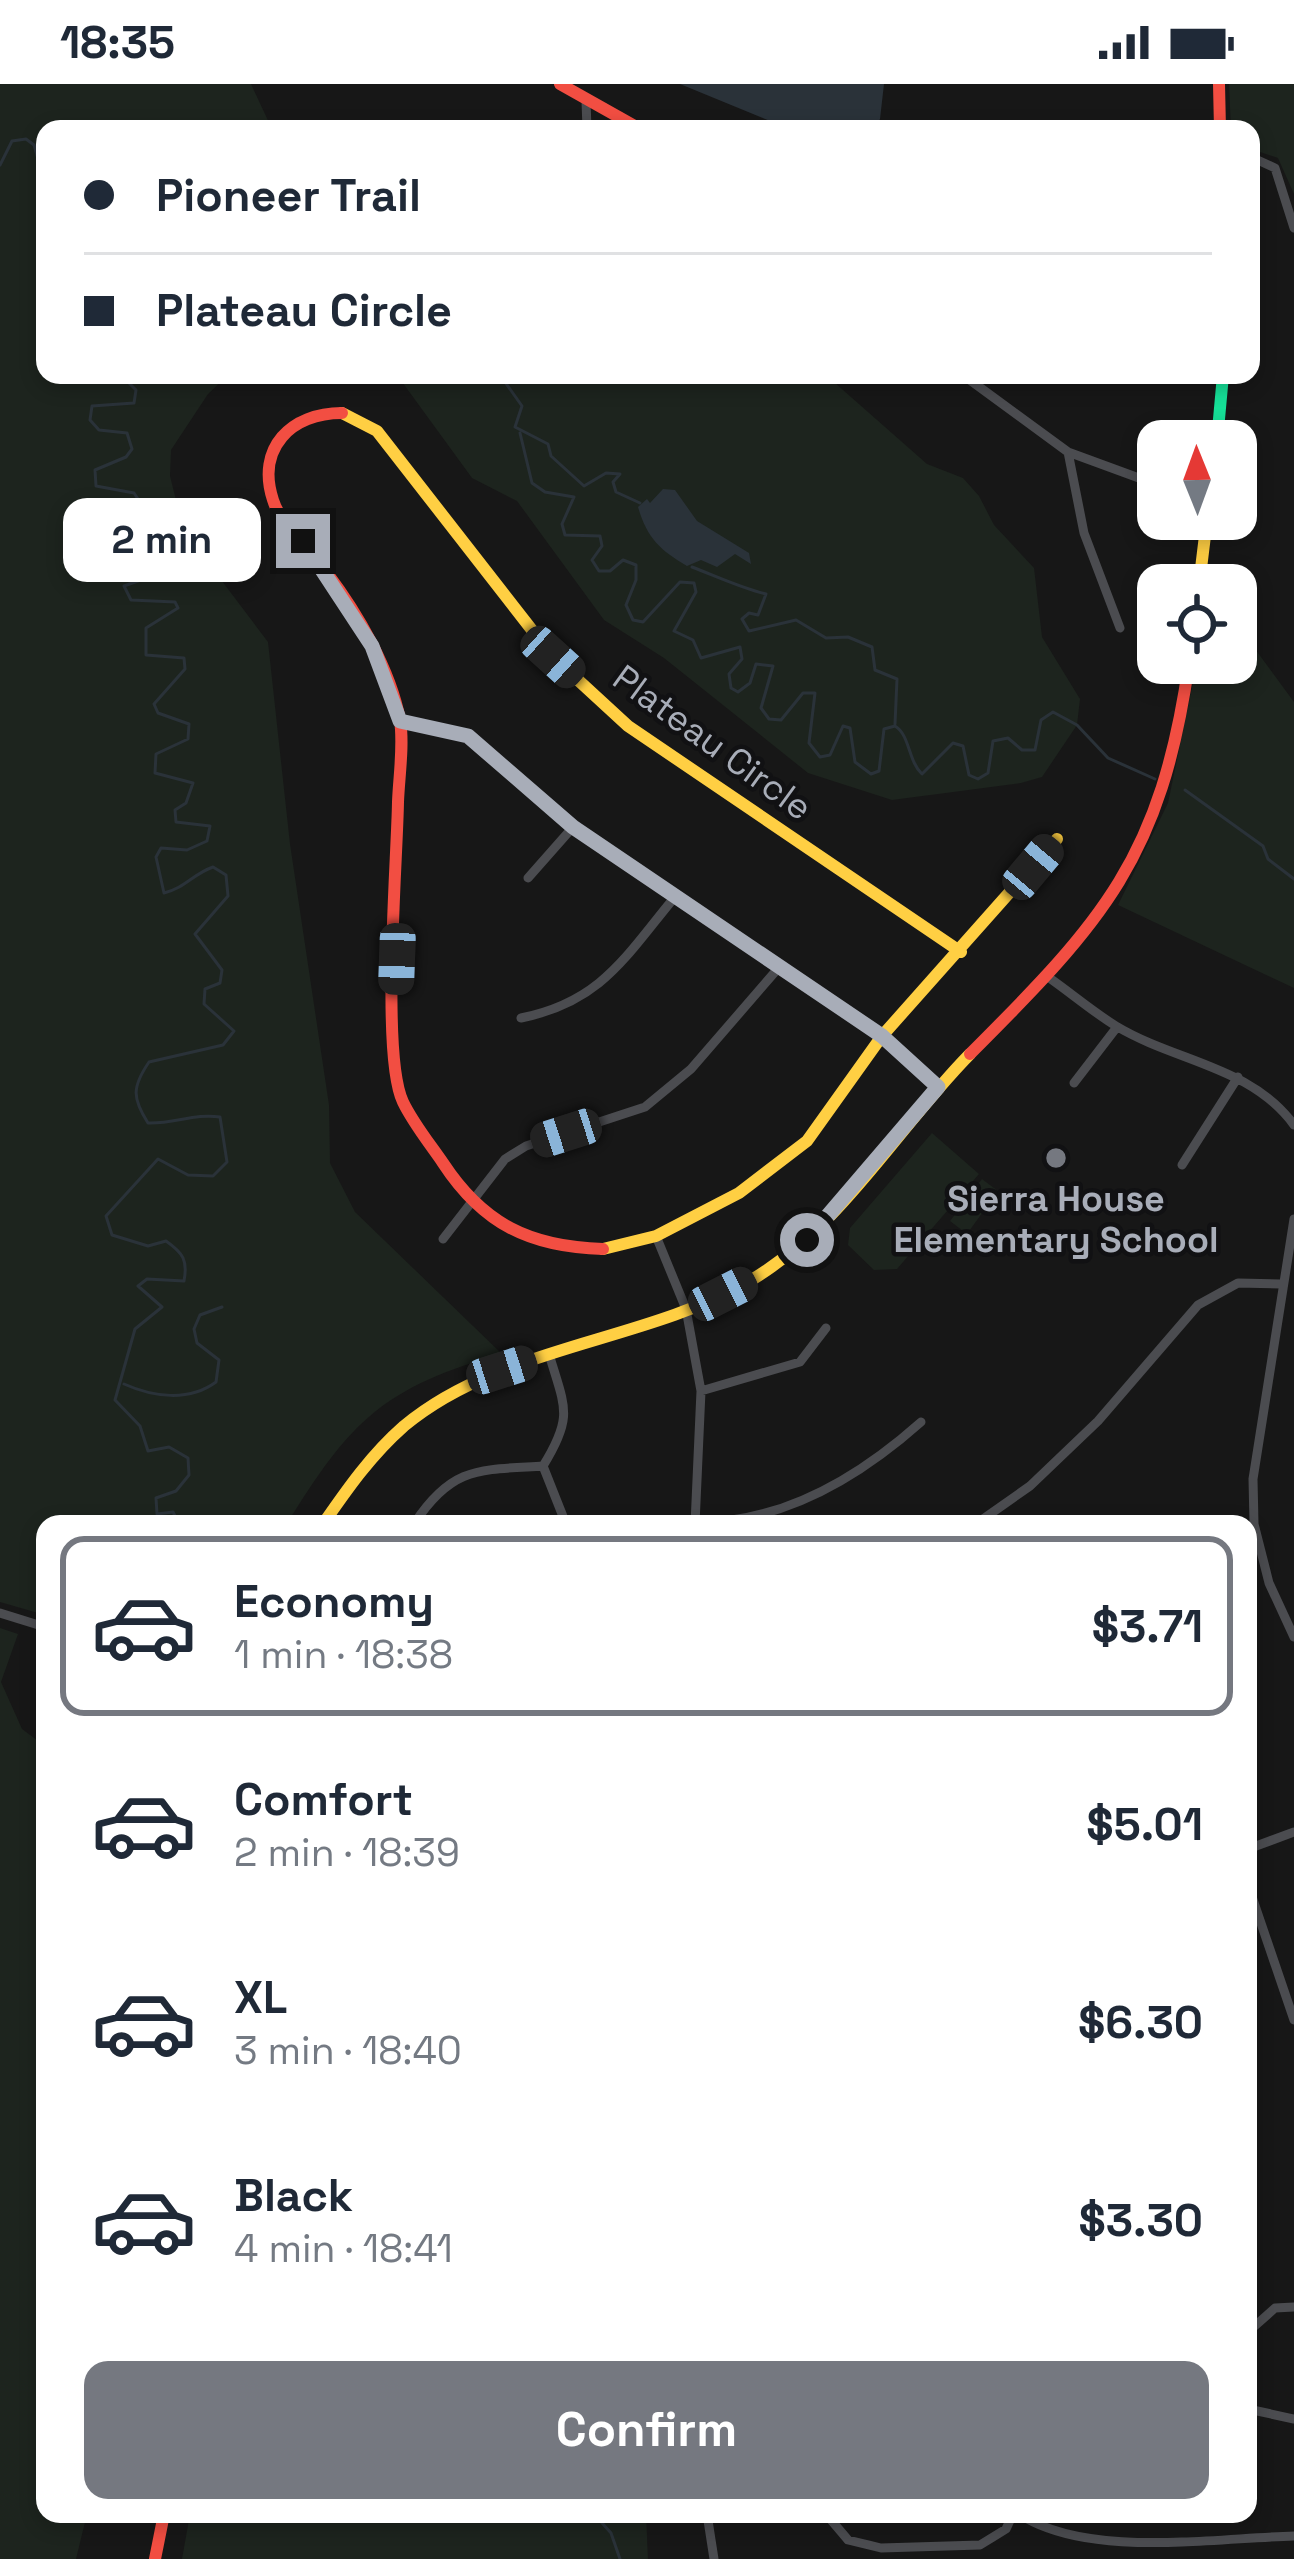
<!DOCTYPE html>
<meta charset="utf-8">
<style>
:root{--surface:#fff;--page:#f2f2f3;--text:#1f2937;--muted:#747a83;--line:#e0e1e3;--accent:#757880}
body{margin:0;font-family:"Space Grotesk",sans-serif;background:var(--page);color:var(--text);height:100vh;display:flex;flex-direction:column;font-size:45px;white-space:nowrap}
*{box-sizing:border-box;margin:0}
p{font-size:39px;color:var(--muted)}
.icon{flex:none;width:66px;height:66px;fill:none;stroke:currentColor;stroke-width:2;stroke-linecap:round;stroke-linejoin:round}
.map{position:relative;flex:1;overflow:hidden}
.side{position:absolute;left:36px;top:1431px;width:1221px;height:1008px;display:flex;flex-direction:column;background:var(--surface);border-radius:24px;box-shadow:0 6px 18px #0003}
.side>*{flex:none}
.top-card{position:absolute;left:36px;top:36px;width:1224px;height:264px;border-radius:24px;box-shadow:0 6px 18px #0003;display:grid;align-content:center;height:264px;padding:0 48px;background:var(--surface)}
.needle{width:78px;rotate:359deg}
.buttons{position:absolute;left:1137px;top:336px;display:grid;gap:24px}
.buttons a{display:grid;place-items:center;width:120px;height:120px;border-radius:24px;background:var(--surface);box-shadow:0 6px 18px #0003;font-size:60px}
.end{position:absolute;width:54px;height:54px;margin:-27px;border:15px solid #a8adb8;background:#111;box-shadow:0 0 0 6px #111}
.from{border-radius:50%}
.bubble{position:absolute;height:84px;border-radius:24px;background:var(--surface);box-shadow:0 6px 18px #0003;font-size:39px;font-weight:700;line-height:84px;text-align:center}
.car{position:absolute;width:36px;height:72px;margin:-36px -18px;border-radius:15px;box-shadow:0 0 9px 3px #0007;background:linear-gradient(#222 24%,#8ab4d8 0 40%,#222 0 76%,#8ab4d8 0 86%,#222 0)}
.top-card b{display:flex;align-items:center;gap:42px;height:114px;font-size:45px}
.top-card b+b{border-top:3px solid var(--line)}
.top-card i{width:30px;height:30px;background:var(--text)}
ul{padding:21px 0 0;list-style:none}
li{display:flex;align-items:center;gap:36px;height:180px;margin:0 24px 18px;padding:0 24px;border:6px solid transparent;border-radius:24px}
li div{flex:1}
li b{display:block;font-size:45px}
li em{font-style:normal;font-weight:700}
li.selected{border-color:var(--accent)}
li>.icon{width:108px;height:108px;stroke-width:1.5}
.cta{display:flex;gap:24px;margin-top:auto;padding:24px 48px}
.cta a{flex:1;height:138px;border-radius:24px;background:var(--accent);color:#fff;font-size:48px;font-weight:700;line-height:138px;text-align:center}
.status{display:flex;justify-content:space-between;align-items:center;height:84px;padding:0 60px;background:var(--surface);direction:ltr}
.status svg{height:33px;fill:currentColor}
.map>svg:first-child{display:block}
.green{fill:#1d241e}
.water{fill:#2a3239}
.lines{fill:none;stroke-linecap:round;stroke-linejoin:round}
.stream{stroke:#2a3239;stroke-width:3}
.street{stroke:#4b4c50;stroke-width:9}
.fast{stroke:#16e098;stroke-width:12}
.slow{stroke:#ffcf43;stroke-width:12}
.jam{stroke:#f24e42;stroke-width:12}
.route{stroke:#a8adb8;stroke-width:15}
.poi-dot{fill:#757880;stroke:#111113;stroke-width:4.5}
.labels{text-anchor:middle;stroke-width:9;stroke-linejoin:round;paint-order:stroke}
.street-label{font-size:36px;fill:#a8adb8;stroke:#111113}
.poi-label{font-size:36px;font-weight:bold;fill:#a8adb8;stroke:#111113}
</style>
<div class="status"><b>18:35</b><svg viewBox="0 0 49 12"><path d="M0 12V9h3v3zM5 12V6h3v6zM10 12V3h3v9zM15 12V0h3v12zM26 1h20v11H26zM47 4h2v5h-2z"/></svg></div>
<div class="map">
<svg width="1294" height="2475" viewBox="0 0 1294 2475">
<rect width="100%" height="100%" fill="#171717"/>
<path class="green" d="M 0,0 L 251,0 L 272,45 L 45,45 L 45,291 L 228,291 L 208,310 L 171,366 L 170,392 L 178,424 L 200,468 L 268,558 L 290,760 L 329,1021 L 330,1079 L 355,1128 L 502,1270 C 384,1303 350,1337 287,1440 L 45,1440 L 45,1531 L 0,1518 Z
M 1229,0 L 1294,0 L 1294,110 L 1278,74 L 1251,65 L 1251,45 L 1231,45 Z
M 397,291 L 826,291 L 927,380 L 963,394 L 979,412 L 994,441 L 1034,484 L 1042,553 L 1080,615 L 1077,641 L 1042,693 L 1021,699 L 892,716 L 808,689 L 664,574 L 604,536 L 517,417 L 472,394 Z
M 1236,539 L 1294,618 L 1294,904 L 1118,821 L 1168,719 L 1197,579 L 1236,579 Z
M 932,1049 L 979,1090 L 897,1185 L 874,1186 L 848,1161 L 850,1144 Z
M 982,1095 L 998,1107 L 967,1150 L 950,1137 Z
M 0,1544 L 18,1550 L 1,1598 L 22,1645 L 45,1662 L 45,2430 L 87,2430 L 76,2475 L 0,2475 Z
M 190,2430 L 646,2430 L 648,2475 L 182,2475 Z"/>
<path class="water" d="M 680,0 L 884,0 L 880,35 L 873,45 L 803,45 L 775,39 Z
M 663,405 L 675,406 L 697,437 L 749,469 L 751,480 L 735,470 L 717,483 L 701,476 L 687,482 C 660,466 647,454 638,423 L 647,415 L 650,419 Z"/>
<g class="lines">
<path class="stream" d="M 0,81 L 12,57 L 26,55 L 34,61 L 45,99
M 121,291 L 136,306 L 134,319 L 92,322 L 90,336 L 99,346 L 127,349 L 132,365 L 126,373 L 95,386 L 96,402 L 134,409 L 142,421 L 126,450 L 129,470 L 164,478 L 166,487 L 124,502 L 131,516 L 175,518 L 178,524 L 146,544 L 146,571 L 184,574 L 185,585 L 154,620 L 158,629 L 189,640 L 188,655 L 156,670 L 155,689 L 193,699 L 186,719 L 175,726 L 176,738 L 210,742 L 207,757 L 187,766 L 161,764 L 156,773 L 164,809 C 185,804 193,790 213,783 L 226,791 L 228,812 L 195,850 L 222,886 L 220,899 L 205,905 L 204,920 L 234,947 L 223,961 L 149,978 C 132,1003 132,1014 148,1039 C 174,1040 195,1029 220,1033 L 227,1078 L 213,1092 L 188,1091 L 158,1075 L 106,1132 L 112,1151 L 148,1162 L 166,1157 C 183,1169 188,1176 184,1197 L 147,1195 L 138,1202 L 162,1223 L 135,1245 L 115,1316 L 140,1342 L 148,1367 L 169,1363 L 188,1374 L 189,1391 L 176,1407 L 156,1414 L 157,1430 L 173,1428 L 179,1440
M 500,291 L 522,322 L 515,343 L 548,360 L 551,372 L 584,402 L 606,389 L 620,390 L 613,398 L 616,408 L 640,419
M 520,349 L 532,399 L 545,408 L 574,413 L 562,440 L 565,451 L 600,452 L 602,462 L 592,476 L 599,487 L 610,487 L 623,476 L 636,481 L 636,496 L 626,521 L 633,536 L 643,538 L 680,498 L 694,499 L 696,508 L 674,547 L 693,556 L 701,574 L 740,563 L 742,575 L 729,590 L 731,604 L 738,608 L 750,599 L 756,580 L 773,582 L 761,624 L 769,635 L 781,636 L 803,609 L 815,609 L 809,659 L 820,673 L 830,671 L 843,642 L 850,644 L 855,678 L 871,690 L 879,687 L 884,645 L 895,642 C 910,651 908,677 922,690 L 953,659 L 963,662 L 969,691 L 978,695 L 988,689 L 993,657 L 1008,654 L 1022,666 L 1035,666 L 1041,636 L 1053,628 L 1077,641 L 1108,674 L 1155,695
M 692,483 C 718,493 741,504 766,510 L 758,531 L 749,529 L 742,535 L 749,547 L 796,536 L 826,554 L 848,553 L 872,563 L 875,586 L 897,595 L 895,640
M 1185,706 L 1263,762 L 1268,775 L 1294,795
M 124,1300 C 153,1313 189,1318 216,1298 L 219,1276 L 197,1259 L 194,1245 L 200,1231 L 222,1223
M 594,2430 L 611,2449 L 620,2475"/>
<path class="street" d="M 586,17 L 587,45
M 1251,73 L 1275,84 L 1294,144
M 963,291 L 1068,368 L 1158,401
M 1068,368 L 1084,449 L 1120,544
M 400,637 L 468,652 L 573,743 L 882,952 L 938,1003
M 528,794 L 573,743
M 1048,893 C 1071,909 1093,928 1116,942 C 1176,978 1251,982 1294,1041
M 521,934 C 601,918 625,873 674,814
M 1074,999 L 1117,943
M 1182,1081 L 1238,993
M 1294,1135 L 1253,1395 L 1254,1440 L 1269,1499 L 1294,1553
M 656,1152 L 686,1225 L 701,1307 L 695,1440
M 443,1155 L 505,1075 L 526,1062 L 645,1023 L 691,985 L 781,881
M 701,1307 L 800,1278 L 826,1244
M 543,1382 C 574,1332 565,1324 549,1270
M 543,1382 L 566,1440
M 695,1438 C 781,1440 858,1394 921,1338
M 414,1440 C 452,1382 479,1386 543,1382
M 976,1440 L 1030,1402 L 1098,1337 L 1198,1221 L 1238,1199 L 1281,1200
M 0,1529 L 45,1543
M 1248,1765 L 1294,1748
M 1248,1801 L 1294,1936
M 1248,2248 L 1275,2224 L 1294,2223
M 1248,2325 L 1294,2335
M 707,2430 L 714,2475
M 826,2430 L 848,2456 L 881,2464 L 980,2461 L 1006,2445 L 1013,2430
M 1019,2430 C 1088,2475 1214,2454 1294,2452"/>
<path class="fast" d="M 1217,357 L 1223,291"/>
<path class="slow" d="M 342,329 L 377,347 L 553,573 L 628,642 L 961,868
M 1199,501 L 1207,435
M 603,1165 L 656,1152 L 739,1109 L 807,1057 L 882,952 L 1057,755
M 323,1440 C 348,1404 371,1371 404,1342 C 500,1262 641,1259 748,1198 C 841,1144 896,1045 970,970"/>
<path class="jam" d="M 560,0 L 640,45
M 1219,0 L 1220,45
M 342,329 C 291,329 256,364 273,416 C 281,442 311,467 327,489 C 358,530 390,585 400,636 C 404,661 399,692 398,718 C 397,779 381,972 403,1018 C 413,1039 430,1060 443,1079 C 483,1140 530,1163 603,1165
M 970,970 C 1104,836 1161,774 1189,579
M 155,2475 L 164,2430"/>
</g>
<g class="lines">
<path class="route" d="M 303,457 L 372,562 L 400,637 L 468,652 L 573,743 L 882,952 L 938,1003 L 807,1156"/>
</g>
<circle class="poi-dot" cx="1056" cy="1074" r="12"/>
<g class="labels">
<g class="street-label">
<text transform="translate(713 658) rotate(36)" y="13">Plateau Circle</text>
</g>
<g class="poi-label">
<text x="1056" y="1127">Sierra House<tspan x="1056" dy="41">Elementary School</tspan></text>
</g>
</g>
</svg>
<div class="buttons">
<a><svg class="needle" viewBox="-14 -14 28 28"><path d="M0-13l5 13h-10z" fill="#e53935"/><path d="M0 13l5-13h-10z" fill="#747a83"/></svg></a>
<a><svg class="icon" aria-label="locate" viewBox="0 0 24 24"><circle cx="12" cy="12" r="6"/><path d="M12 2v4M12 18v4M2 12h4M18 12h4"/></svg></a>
</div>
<i class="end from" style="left:807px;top:1156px"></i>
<i class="end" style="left:303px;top:457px"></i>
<div class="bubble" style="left:63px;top:414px;width:198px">2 min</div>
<i class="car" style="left:553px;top:573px;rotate:132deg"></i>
<i class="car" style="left:1033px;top:783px;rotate:40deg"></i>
<i class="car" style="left:397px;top:875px;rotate:182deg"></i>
<i class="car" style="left:566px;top:1049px;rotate:252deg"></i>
<i class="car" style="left:723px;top:1210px;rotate:63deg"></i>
<i class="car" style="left:502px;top:1286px;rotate:72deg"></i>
<div class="top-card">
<b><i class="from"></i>Pioneer Trail</b>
<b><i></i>Plateau Circle</b>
</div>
<section class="side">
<ul>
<li class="selected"><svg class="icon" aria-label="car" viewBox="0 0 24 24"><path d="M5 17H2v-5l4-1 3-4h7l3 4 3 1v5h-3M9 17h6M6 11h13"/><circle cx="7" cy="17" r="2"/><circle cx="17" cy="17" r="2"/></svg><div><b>Economy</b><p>1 min · 18:38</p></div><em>$3.71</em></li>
<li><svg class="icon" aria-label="car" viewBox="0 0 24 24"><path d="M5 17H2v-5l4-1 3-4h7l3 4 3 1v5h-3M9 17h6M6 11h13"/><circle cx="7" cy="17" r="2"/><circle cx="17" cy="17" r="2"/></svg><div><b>Comfort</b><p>2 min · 18:39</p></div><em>$5.01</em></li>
<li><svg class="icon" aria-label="car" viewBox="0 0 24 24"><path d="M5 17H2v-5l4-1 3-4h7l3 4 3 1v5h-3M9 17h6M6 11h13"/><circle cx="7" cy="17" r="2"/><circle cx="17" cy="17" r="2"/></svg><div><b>XL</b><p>3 min · 18:40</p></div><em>$6.30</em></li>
<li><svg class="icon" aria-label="car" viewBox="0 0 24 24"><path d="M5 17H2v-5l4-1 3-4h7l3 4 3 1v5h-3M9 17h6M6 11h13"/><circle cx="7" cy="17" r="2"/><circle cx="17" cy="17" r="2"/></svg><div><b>Black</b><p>4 min · 18:41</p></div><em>$3.30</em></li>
</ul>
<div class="cta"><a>Confirm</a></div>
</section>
</div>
